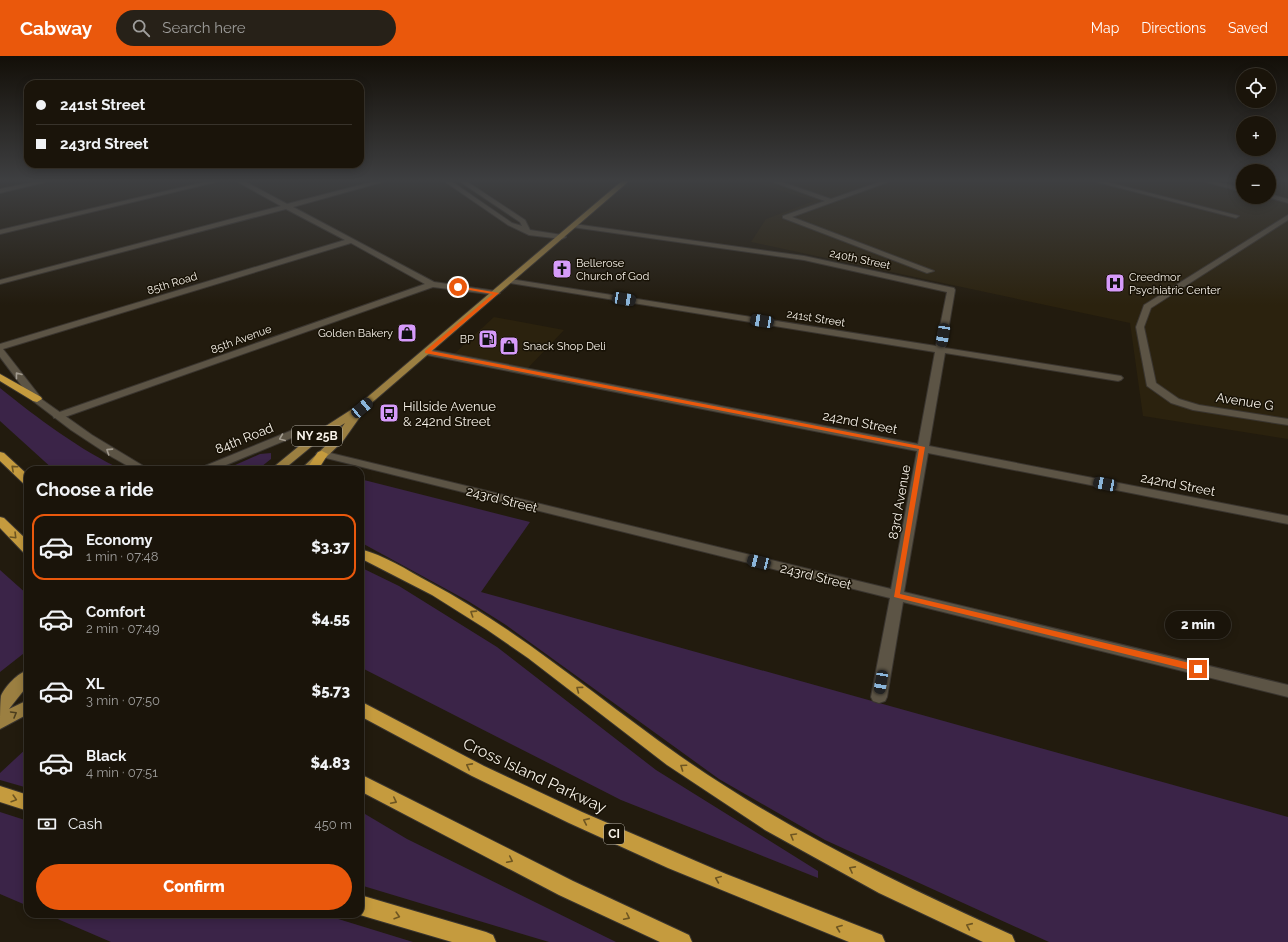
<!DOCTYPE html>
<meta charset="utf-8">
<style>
:root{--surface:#1a140a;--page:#272118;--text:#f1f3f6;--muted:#9f9e9c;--line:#38332b;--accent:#ea580c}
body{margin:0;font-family:Raleway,sans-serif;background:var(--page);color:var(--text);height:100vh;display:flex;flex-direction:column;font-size:15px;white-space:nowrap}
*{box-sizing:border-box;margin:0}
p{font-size:13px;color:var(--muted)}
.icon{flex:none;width:22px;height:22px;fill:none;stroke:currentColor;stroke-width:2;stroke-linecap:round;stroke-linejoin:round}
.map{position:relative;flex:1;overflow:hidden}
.details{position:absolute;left:24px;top:410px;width:340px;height:452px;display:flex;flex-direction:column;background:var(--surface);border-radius:12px;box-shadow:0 2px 10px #0003,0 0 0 1px var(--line)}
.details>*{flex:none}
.guide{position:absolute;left:24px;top:24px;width:340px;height:88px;border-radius:12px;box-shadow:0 2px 10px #0003,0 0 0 1px var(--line);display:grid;align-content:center;height:88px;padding:0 12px;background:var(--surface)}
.fabs{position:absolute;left:1236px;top:12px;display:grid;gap:8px}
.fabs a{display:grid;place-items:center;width:40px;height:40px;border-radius:50%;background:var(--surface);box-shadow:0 2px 10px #0003,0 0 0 1px var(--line);font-size:20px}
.end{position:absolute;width:18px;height:18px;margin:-9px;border:5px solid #ea580c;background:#fff;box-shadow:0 0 0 2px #fff}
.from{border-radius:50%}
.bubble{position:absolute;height:28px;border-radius:14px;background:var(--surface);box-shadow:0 2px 10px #0003,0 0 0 1px var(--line);font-size:13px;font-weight:800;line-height:28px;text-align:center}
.car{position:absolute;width:12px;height:24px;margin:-12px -6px;border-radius:5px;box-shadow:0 0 3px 1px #0007;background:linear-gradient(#222 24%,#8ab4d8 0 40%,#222 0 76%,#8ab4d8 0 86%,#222 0)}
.guide b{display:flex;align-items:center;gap:14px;height:38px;font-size:15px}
.guide b+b{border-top:1px solid var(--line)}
.guide i{width:10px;height:10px;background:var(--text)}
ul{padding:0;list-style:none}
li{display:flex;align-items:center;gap:12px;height:66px;margin:0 8px 6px;padding:0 4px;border:2px solid transparent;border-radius:12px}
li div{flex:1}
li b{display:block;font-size:15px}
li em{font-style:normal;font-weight:800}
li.current{border-color:var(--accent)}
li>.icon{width:36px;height:36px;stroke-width:1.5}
h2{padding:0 12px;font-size:18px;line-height:48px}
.pay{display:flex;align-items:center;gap:10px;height:44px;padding:0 12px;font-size:15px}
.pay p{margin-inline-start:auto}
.cta{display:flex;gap:8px;margin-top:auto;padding:8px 12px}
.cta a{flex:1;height:46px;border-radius:24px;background:var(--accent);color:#fff;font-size:16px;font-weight:800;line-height:46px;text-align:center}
header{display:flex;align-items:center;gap:24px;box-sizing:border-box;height:56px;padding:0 20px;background:var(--accent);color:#fff}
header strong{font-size:19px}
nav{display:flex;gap:22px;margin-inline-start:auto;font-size:14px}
.search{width:280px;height:36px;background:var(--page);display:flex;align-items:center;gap:10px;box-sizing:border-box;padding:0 14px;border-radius:22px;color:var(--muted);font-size:15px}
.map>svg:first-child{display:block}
.built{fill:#2b220e}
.green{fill:#3b2448}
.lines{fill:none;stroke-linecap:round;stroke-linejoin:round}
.street-casing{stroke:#3a352f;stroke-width:2}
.secondary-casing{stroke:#3a352f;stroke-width:2}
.primary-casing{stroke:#3a352f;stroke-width:2}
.highway-casing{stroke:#3a352f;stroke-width:2}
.street{fill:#5c5445;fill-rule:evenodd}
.secondary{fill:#5c5445;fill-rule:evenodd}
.primary{fill:#9b7f41;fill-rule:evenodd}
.highway{fill:#c59b3e;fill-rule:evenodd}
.oneway{stroke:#a29b8f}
.oneway2{stroke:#6e5622}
.oneway3{stroke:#4c3e1e}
.route{fill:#ea580c}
.labels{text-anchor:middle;stroke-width:3;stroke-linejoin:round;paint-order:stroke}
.far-street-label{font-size:11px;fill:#f7f2e9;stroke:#181206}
.far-poi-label{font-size:11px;fill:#f7f2e9;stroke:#181206;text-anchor:start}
.shield{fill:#181206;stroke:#b4afa5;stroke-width:1}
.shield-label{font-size:12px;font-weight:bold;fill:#f7f2e9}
.street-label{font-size:13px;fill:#f7f2e9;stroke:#181206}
.poi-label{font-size:13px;fill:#f7f2e9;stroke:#181206;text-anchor:start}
.near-street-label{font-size:16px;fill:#f7f2e9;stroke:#181206}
</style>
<header>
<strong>Cabway</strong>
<div class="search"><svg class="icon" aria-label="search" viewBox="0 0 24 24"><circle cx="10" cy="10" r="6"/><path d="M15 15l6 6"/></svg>Search here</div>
<nav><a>Map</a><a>Directions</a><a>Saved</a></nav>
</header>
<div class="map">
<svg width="1288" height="886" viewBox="0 0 1288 886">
<rect width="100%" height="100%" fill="#221b0e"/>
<path class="built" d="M 750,125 L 1243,125 L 1243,141 L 1269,141 L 1269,125 L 1288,125 L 1288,383 L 1143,360 L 1130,267 L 751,186 L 766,163 L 814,145 Z
M 494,261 L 564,274 L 528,312 L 454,298 Z"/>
<path class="green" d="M 0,332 C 36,361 81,395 123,414 L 54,414 L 0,365 Z
M 271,397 L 271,403 L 257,414 L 224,414 L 260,398 Z
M 360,423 L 530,466 L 481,536 L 1288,761 L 1288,886 L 1049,886 L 825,784 L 719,723 L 506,569 L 468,545 L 360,486 Z
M 360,511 L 399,530 L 497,591 L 656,714 L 818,815 L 818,822 L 621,744 L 360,611 Z
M 0,514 L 28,539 L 28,594 L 0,616 Z
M 28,691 L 28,732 L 0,724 L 0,717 Z
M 360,755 L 407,783 L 616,886 L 549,886 L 360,829 Z
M 0,756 L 28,765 L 28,850 L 0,838 Z
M 46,858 L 322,858 L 413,886 L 111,886 Z"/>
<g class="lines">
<g class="street-casing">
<path id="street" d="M 38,125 L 50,125 L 0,137 L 0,133 Z
M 209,125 L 220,125 L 0,178 L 0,174 Z
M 236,125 L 244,125 L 287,148 L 376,125 L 386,125 L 293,151 L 434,226 L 496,235 L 500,237 L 496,239 L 433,231 L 62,362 L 54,362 L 53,360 L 54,358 L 425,228 L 351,187 L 3,293 L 42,343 L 37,346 L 33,345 L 0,301 L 0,288 L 345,184 L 286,153 L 0,228 L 0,224 L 281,150 Z
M 444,125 L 451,125 L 512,167 L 522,170 L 520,166 L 459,125 L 466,125 L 525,164 L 530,174 L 562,179 L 566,181 L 562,183 L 529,179 L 508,169 Z
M 770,125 L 779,125 L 831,143 L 882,125 L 891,125 L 792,161 L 934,215 L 927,217 L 783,162 L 783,160 L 825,145 Z
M 1093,125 L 1103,125 L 1239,160 L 1236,162 Z
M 1202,125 L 1213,125 L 1243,132 L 1243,136 Z
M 1269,138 L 1288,143 L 1288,147 L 1267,141 L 1269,141 Z
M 1288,159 L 1288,164 L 1151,252 L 1144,271 L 1156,327 L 1179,343 L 1199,349 L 1288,363 L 1288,369 L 1193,354 L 1171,347 L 1147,330 L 1136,271 L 1144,249 Z
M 574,168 L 804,200 L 954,232 L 955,234 L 945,292 L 1121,320 L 1123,322 L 1121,324 L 1118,325 L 945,297 L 929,390 L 1288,460 L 1288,468 L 928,397 L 904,536 L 1288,629 L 1288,641 L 903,546 L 887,641 L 885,645 L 879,647 L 873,645 L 871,641 L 890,542 L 318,400 L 316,398 L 318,396 L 322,395 L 891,533 L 917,395 L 427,299 L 422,296 L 427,293 L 918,388 L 935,296 L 510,227 L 506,225 L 510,223 L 936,290 L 947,236 L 804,204 L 572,171 L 570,170 Z"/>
</g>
<g class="secondary-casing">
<path id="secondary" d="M 37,340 L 92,379 L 150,414 L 135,414 L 112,401 L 71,374 L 33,345 L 32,343 Z
M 300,371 L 323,377 L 324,379 L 319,382 L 301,378 L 214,414 L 198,414 L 200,412 Z"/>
</g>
<g class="primary-casing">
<path id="primary" d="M 622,125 L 629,125 L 361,356 L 362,358 L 343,385 L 313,414 L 300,414 L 335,381 L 345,367 L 323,381 L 283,414 L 270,414 L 315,377 L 357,350 Z
M 28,614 L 28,629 L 9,653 L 28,644 L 28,658 L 0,673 C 0,664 0,648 1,640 C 5,630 18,617 28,614 Z"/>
</g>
<g class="highway-casing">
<path id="highway" d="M 0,318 L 41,341 L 42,343 L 37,346 L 33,345 L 0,325 Z
M 322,395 L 328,398 L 318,414 L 306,414 L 318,396 Z
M 0,396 L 4,397 L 28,419 L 28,429 L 24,428 L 0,405 Z
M 0,461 L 4,462 L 28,485 L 28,497 L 23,496 L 0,472 Z
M 360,493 C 384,499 407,514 429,526 C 519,574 596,641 680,700 C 783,772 897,827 1012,879 L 1015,886 L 983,886 L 879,837 L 765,774 L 667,709 L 528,602 L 486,573 L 432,539 L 360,502 Z
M 360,645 L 484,710 L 582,756 L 726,818 L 882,879 L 885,886 L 849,886 L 668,812 L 569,767 L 472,720 L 360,660 Z
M 360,718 L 573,825 L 689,879 L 692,886 L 660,886 L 559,839 L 360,735 Z
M 0,730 L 28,739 L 28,755 L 0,746 Z
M 360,839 L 486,876 L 493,879 L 496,886 L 452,886 L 360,859 L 358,858 L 360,858 Z"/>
</g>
<use href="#street" class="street"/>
<use href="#secondary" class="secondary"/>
<use href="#primary" class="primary"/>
<use href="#highway" class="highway"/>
</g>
<defs><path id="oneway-chevron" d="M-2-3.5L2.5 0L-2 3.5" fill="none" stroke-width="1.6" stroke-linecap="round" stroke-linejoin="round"/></defs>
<g class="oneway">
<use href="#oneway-chevron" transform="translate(18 319) rotate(-128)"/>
<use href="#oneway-chevron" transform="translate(282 382) rotate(158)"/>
<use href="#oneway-chevron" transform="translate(109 395) rotate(-147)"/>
</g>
<g class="oneway2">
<use href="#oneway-chevron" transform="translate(14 412) rotate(-138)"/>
<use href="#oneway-chevron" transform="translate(14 480) rotate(45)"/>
<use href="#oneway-chevron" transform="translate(473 557) rotate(-147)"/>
<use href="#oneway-chevron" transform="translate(579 633) rotate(-143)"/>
<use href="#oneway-chevron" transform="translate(469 710) rotate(-152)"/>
<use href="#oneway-chevron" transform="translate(683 711) rotate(-145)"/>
<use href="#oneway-chevron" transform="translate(14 743) rotate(17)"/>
<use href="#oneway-chevron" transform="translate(394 745) rotate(27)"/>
<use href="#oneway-chevron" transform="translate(586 765) rotate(-156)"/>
<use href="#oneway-chevron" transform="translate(793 780) rotate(-150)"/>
<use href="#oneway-chevron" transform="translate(510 804) rotate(26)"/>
<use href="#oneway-chevron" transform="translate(852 813) rotate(-152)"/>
<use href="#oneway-chevron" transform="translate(718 823) rotate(-157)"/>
<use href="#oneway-chevron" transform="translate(397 860) rotate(17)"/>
<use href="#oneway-chevron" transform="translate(627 861) rotate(26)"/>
<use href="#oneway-chevron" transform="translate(969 870) rotate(-156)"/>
<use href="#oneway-chevron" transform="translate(839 872) rotate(-159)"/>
</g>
<use class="oneway3" href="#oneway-chevron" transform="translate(14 658) rotate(-30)"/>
<linearGradient id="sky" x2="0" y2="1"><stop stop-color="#130f08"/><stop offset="0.5" stop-color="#3e3f41"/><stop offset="1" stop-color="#3e3f41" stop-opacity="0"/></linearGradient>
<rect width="1288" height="249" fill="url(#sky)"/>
<path class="route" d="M 458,230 L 499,237 L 431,295 L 925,391 L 900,538 L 1198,609 L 1202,613 L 1198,616 L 894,541 L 919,393 L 425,297 L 425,295 L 493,238 L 457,232 Z"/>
<defs>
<g id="church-square" transform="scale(1)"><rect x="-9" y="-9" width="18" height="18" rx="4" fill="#d69bfa" stroke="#181206"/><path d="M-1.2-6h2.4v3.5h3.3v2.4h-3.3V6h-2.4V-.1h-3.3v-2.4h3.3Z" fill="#111"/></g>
<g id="hospital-square" transform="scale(1)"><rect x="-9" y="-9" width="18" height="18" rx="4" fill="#d69bfa" stroke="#181206"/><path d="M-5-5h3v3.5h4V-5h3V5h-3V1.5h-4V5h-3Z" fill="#111"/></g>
<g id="shop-square" transform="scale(1)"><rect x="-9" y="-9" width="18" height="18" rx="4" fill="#d69bfa" stroke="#181206"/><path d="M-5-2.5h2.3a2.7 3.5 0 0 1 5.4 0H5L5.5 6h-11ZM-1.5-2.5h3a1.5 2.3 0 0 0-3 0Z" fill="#111"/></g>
<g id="fuel-square" transform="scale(1)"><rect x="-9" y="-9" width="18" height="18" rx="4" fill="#d69bfa" stroke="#181206"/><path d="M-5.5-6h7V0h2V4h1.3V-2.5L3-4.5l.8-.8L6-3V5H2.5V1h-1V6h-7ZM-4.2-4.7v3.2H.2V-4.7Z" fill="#111"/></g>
<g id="bus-square" transform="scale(1)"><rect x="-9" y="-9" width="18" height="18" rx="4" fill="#d69bfa" stroke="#181206"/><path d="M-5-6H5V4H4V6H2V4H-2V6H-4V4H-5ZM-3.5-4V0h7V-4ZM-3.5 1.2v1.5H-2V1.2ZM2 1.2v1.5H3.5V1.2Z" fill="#111"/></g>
</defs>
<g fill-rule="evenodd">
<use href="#church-square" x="562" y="213"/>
<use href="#hospital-square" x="1115" y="227"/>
<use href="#shop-square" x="407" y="277"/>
<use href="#fuel-square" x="488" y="283"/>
<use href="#shop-square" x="509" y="290"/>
<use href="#bus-square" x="389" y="357"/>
</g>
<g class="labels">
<g class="far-street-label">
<text transform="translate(860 203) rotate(12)" y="4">240th Street</text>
<text transform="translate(172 227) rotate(-17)" y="4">85th Road</text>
<text transform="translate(816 262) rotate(9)" y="4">241st Street</text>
<text transform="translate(241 283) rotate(-20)" y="4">85th Avenue</text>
</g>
<g class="far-poi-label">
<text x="576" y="211">Bellerose<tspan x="576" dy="13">Church of God</tspan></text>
<text x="1129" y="225">Creedmor<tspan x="1129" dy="13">Psychiatric Center</tspan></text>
<text x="393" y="281" text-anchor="end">Golden Bakery</text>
<text x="474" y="287" text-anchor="end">BP</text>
<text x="523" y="294">Snack Shop Deli</text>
</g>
<g class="shield">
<rect x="292" y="370" width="50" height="20" rx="3"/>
<rect x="604" y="768" width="20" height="20" rx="3"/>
</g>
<g class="shield-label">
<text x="317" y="384">NY 25B</text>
<text x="614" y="782">CI</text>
</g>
<g class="street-label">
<text transform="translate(1245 345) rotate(9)" y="5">Avenue G</text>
<text transform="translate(860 366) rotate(11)" y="5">242nd Street</text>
<text transform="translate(244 382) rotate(-22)" y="5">84th Road</text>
<text transform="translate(1178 428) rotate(11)" y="5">242nd Street</text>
<text transform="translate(502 443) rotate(14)" y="5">243rd Street</text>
<text transform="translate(899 446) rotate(-80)" y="5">83rd Avenue</text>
<text transform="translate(816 520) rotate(14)" y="5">243rd Street</text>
</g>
<g class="poi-label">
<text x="403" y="355">Hillside Avenue<tspan x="403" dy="15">&amp; 242nd Street</tspan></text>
</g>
<g class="near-street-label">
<text transform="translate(535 719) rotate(25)" y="6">Cross Island Parkway</text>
</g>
</g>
</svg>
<div class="fabs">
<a><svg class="icon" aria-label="locate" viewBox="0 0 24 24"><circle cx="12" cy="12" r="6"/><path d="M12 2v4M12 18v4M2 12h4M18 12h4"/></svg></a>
<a>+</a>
<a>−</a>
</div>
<i class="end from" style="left:458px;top:231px"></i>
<i class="end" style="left:1198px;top:613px"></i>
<div class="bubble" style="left:1165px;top:555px;width:66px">2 min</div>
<i class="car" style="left:624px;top:243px;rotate:99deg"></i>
<i class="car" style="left:762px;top:265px;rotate:279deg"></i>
<i class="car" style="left:943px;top:279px;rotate:190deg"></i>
<i class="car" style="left:362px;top:352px;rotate:50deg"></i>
<i class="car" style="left:1105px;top:428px;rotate:281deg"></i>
<i class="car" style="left:759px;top:506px;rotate:284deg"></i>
<i class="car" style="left:881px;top:626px;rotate:190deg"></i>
<div class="guide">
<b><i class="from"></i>241st Street</b>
<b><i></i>243rd Street</b>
</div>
<section class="details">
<h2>Choose a ride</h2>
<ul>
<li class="current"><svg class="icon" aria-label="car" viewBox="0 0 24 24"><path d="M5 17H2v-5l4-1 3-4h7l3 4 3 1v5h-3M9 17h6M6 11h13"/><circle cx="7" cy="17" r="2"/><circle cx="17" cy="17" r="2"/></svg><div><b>Economy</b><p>1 min · 07:48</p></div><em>$3.37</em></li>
<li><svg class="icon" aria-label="car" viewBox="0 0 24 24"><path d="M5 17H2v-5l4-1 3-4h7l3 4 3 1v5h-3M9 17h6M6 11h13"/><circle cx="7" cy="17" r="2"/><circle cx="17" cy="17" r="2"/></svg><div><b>Comfort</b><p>2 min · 07:49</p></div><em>$4.55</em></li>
<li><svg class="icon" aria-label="car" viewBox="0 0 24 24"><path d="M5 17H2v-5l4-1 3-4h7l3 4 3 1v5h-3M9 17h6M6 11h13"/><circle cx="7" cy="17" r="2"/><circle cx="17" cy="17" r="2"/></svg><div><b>XL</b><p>3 min · 07:50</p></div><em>$5.73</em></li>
<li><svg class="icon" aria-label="car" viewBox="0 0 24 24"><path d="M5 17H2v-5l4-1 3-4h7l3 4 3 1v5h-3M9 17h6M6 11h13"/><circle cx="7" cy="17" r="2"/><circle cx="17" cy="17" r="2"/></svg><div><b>Black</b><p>4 min · 07:51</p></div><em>$4.83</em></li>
</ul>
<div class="pay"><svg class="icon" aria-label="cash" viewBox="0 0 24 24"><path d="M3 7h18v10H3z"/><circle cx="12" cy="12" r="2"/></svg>Cash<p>450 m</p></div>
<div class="cta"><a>Confirm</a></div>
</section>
</div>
